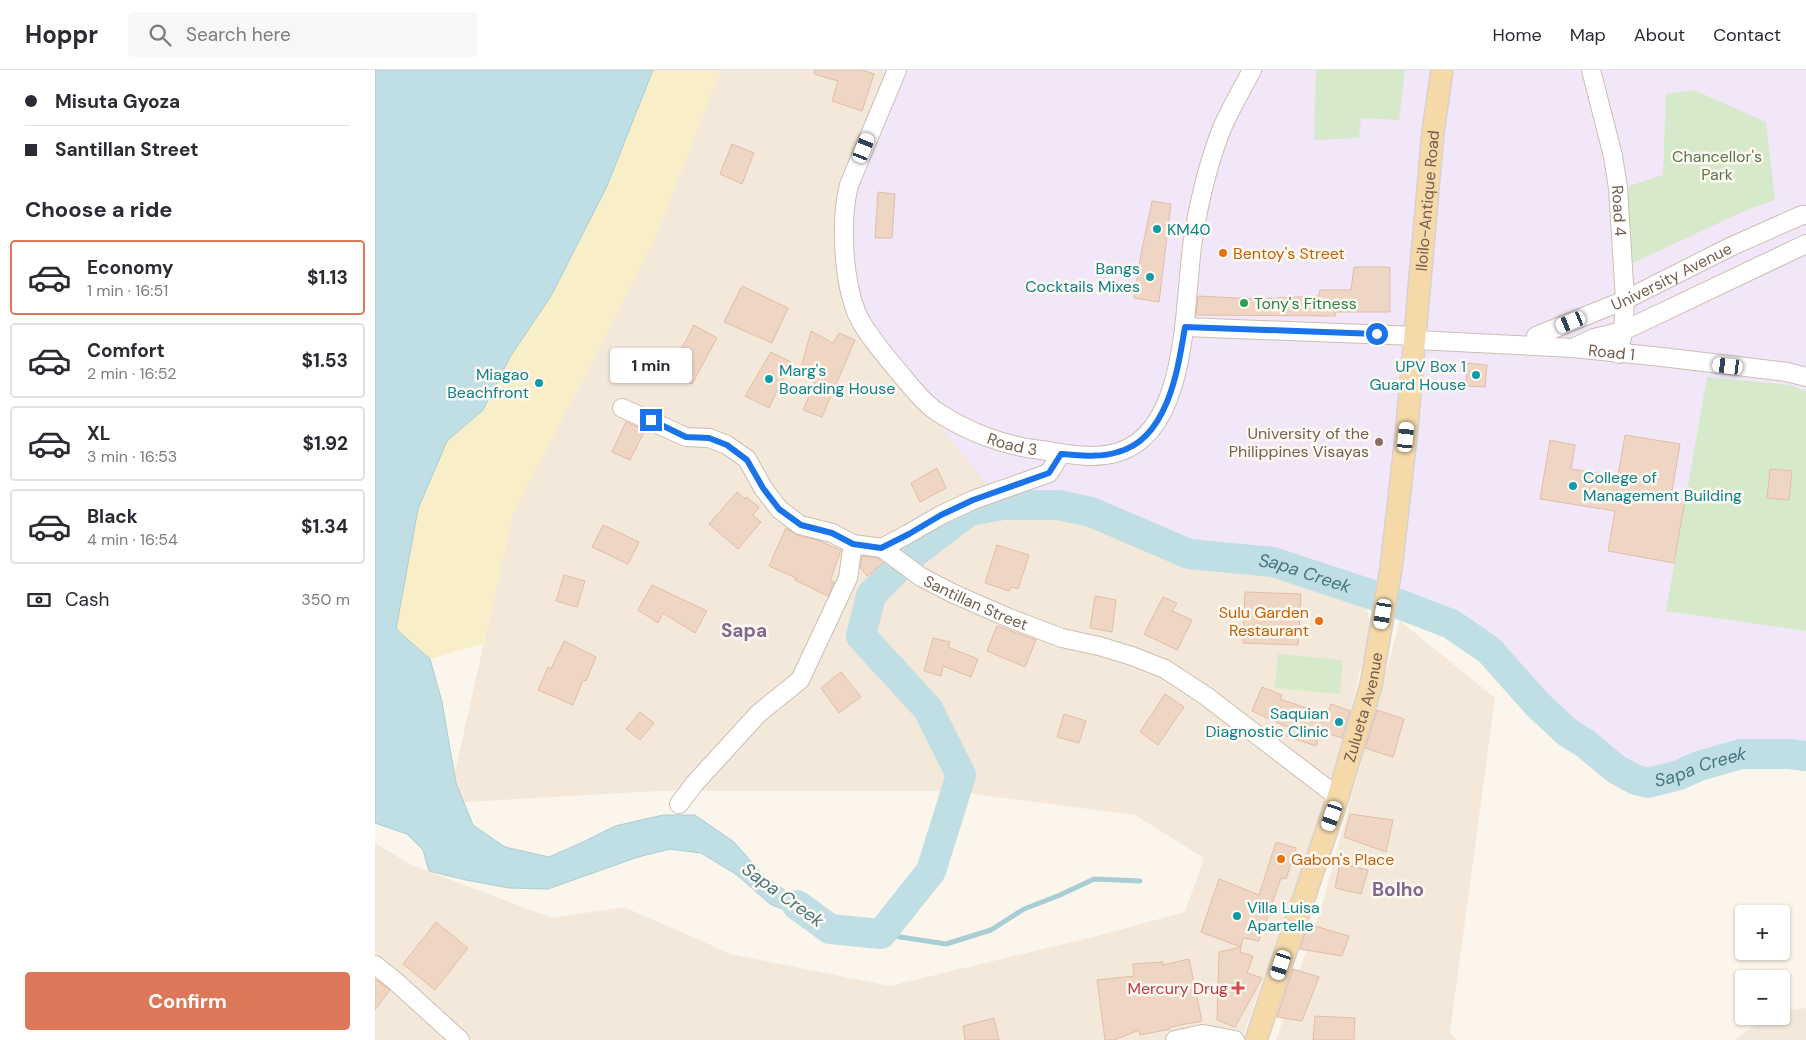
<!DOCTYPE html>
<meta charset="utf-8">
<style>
:root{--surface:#fff;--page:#f7f7f7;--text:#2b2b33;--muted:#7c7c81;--line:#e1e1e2;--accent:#dc7859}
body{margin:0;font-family:"DM Sans",sans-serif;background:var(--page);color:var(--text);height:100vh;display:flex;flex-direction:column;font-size:19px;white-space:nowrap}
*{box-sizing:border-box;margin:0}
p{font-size:16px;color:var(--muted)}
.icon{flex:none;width:28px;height:28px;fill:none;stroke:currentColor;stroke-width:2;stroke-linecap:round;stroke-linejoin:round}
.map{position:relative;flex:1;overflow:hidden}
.panel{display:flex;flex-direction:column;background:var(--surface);width:375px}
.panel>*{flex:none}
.top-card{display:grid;align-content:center;height:110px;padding:0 25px;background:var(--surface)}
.controls{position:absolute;left:1360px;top:835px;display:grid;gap:10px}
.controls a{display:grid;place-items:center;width:55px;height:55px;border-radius:5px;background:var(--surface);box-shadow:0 1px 4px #0004;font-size:25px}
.end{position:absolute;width:22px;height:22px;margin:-11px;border:6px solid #1a73e8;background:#fff;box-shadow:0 0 0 2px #fff}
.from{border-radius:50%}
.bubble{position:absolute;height:35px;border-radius:5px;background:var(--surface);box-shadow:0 1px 4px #0004;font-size:16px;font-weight:700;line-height:35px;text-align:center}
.car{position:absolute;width:15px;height:30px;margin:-15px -8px;border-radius:6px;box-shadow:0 0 4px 1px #0007;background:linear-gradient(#fff 24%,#345 0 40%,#fff 0 76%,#345 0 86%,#fff 0)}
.top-card b{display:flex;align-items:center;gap:18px;height:48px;font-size:19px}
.top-card b+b{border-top:1px solid var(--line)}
.top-card i{width:12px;height:12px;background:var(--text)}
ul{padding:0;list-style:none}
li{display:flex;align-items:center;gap:15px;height:75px;margin:0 10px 8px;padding:0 15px;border:2px solid var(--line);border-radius:5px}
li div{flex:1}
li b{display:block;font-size:19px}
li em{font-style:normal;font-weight:700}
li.active{border-color:var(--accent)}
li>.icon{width:45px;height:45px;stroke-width:1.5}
h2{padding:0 25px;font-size:22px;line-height:60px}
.pay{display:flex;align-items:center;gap:12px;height:55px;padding:0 25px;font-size:19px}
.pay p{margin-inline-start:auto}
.cta{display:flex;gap:10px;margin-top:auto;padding:10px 25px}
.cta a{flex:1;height:58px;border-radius:5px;background:var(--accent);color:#fff;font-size:20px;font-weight:700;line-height:58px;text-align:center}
header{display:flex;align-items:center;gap:30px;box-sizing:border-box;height:70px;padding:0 25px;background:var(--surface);border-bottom:1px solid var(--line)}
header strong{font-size:24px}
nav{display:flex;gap:28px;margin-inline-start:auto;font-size:18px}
.search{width:350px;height:45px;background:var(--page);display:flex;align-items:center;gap:12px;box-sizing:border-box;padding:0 18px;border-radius:5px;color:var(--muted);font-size:19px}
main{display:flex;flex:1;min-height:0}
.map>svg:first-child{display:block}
.residential{fill:#f3e8da}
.education{fill:#f2e7f8}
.green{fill:#d6e9ca}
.sand{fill:#f8eec8}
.water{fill:#c0dfe4;stroke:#a7ced5}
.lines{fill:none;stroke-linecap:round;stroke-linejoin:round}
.stream{stroke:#a7ced5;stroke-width:5}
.river{stroke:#c0dfe4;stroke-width:30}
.building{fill:#efd6c4;stroke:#e1bda6}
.minor-casing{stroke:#cdbeb1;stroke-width:20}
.major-casing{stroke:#d8d2ce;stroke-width:24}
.minor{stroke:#fff;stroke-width:18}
.major{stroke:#f5d9a9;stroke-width:21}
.route{stroke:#1a73e8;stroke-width:6}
.culture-dot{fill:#0f9aa8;stroke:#fef9f1;stroke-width:2}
.food-dot{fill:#e8710a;stroke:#fef9f1;stroke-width:2}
.leisure-dot{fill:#2e9e5b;stroke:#fef9f1;stroke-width:2}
.education-dot{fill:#8d6e63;stroke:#fef9f1;stroke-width:2}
.health-dot{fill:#e0444e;stroke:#fef9f1;stroke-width:2}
.labels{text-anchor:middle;stroke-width:5;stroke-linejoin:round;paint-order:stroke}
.park-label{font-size:16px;fill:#557a48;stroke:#fef9f1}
.street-label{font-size:16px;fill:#755d4f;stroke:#fef9f1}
.culture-label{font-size:16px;fill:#0d838f;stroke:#fef9f1;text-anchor:start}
.food-label{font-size:16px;fill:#c56008;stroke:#fef9f1;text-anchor:start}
.leisure-label{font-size:16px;fill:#27864d;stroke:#fef9f1;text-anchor:start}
.education-label{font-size:16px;fill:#785e54;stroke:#fef9f1;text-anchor:end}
.health-label{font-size:16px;fill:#be3a42;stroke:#fef9f1;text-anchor:end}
.water-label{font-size:18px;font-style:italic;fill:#47767f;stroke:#fef9f1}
.quarter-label{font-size:19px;font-weight:bold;fill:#836790;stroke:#fef9f1}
</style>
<header>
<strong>Hoppr</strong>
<div class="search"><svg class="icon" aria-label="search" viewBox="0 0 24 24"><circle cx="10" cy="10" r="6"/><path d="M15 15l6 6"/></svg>Search here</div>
<nav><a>Home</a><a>Map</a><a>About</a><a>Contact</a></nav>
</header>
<main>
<section class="panel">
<div class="top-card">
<b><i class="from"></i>Misuta Gyoza</b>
<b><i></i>Santillan Street</b>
</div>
<h2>Choose a ride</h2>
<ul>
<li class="active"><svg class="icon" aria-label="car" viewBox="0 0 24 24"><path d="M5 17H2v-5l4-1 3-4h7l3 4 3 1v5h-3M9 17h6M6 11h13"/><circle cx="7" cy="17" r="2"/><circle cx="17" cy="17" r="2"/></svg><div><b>Economy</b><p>1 min · 16:51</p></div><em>$1.13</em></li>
<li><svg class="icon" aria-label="car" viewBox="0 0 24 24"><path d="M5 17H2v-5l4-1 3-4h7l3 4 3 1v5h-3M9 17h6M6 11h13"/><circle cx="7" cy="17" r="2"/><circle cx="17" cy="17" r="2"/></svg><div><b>Comfort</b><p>2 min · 16:52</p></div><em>$1.53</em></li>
<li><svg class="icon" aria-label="car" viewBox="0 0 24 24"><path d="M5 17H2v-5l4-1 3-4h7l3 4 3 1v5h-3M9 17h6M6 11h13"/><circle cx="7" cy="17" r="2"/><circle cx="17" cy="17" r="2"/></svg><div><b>XL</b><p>3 min · 16:53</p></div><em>$1.92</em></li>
<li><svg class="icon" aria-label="car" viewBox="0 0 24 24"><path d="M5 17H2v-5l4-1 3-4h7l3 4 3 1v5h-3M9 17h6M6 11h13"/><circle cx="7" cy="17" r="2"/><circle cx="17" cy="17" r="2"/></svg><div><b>Black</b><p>4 min · 16:54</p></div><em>$1.34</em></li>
</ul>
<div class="pay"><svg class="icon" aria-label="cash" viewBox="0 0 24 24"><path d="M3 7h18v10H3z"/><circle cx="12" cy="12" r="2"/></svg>Cash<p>350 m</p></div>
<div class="cta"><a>Confirm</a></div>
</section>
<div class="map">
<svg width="1431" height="970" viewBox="0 0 1431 970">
<rect width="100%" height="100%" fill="#fbf5eb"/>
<path class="residential" d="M 346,0 L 528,0 L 627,435 L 683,435 L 716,442 L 814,484 L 898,492 L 989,521 L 995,558 L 954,734 L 866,970 L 0,970 L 0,773 L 36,795 L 177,848 L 249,837 L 356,884 L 515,916 L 718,867 L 810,842 L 829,788 L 760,745 L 577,721 L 283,721 L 73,733 L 138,444 L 277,176 Z
M 1025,551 L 1120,628 L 1075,962 L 1081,970 L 901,970 L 947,835 Z
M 1431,938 L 1431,970 L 1359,970 L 1393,946 L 1406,946 L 1406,942 Z"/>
<path class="education" d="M 528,0 L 1431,0 L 1431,686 L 1414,684 L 1366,684 L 1324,696 L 1304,705 L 1273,713 L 1261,710 L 1241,699 L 1211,674 L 1192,662 L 1162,634 L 1114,580 L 1076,554 L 1048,542 L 898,492 L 814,484 L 716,442 L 683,435 L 628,435 L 528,309 L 493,256 L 483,224 L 474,135 Z"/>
<path class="green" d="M 941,0 L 1030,0 L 1024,50 L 986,48 L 984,68 L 939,70 Z
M 1319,20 L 1391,52 L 1400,130 L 1374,139 L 1251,196 L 1254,116 L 1288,105 L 1291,24 Z
M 1332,307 L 1415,315 L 1431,321 L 1431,561 L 1291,541 Z
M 903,584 L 968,590 L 965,624 L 900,618 Z"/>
<path class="sand" d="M 278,0 L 346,0 L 277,176 L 138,444 L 109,573 L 55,589 L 21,559 L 43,439 L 72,371 L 108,340 L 135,287 L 176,226 L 232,116 Z"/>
<path class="water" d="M 0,0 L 278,0 L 232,116 L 176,226 L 135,287 L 108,340 L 72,371 L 43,439 L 21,559 L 55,589 L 67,632 L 81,713 L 98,755 L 130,777 L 174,787 L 208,772 L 240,756 L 288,745 L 320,745 L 359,772 L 389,806 L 437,839 L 455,859 L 395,834 L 362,805 L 326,783 L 295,779 L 263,787 L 173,819 L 134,818 L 91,810 L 54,801 L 48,780 L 32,764 L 0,753 Z"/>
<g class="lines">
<path class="stream" d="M 506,864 L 571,874 L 616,860 L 649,839 L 685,825 L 719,809 L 765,811"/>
<g class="river">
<path id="s1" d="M 535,486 L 594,441 L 628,435 L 683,435 L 716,442 L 814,484 L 898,492 L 1016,531 L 1076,554 L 1114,580 L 1162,634 L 1192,662 L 1211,674 L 1241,699 L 1261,710 L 1273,713 L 1304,705 L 1324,696 L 1366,684 L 1414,684 L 1431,686"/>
<path d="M 422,835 L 455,859 L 506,864 L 556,801 L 586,705 L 553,639 L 486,566 L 496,525 L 519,502"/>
</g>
</g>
<path class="building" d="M 440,0 L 487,0 L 499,4 L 487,41 L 457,31 L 463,11 L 439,4 Z
M 357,74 L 379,83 L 367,114 L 345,104 Z
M 503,122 L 520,124 L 517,168 L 500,168 Z
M 777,131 L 796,134 L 784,232 L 759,228 L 766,184 Z
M 979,197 L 1015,197 L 1015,242 L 961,242 L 960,246 L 821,245 L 823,226 L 883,229 L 944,226 L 945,220 L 976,220 Z
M 367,216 L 413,238 L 397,273 L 349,252 Z
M 319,255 L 342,268 L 317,314 L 294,303 Z
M 436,261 L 458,273 L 464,263 L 480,270 L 447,347 L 428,340 L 440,313 L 425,302 Z
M 396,282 L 416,292 L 394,338 L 370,326 Z
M 1092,293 L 1112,295 L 1110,317 L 1091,316 Z
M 251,352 L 270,360 L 255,390 L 237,382 Z
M 1250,365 L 1305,374 L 1296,427 L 1310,430 L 1299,493 L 1233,481 L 1240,441 L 1165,429 L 1175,370 L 1200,375 L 1196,399 L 1243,406 Z
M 562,398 L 571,418 L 545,432 L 536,413 Z
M 1395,399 L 1417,401 L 1414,430 L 1392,428 Z
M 362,422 L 370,429 L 371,427 L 384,437 L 378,445 L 386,452 L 363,479 L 334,454 Z
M 228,455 L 264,472 L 253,494 L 217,477 Z
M 411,458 L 422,465 L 442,470 L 466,480 L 455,511 L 459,512 L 453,526 L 420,510 L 421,508 L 394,496 Z
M 622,475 L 654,485 L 643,519 L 636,517 L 634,521 L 610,513 Z
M 487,486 L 503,488 L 508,493 L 492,506 L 485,497 Z
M 189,505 L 210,511 L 202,537 L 181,531 Z
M 277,515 L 332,541 L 320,563 L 288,543 L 283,553 L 263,540 Z
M 870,522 L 926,524 L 923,575 L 868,573 Z
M 720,526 L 741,530 L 737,562 L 715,558 Z
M 788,527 L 802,533 L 797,541 L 817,550 L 802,580 L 769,564 Z
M 622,556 L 661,570 L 650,597 L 612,581 Z
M 558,568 L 575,572 L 573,577 L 603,589 L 596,607 L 568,596 L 566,606 L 549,601 Z
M 189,571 L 221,587 L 211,611 L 208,610 L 198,635 L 163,620 L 173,597 L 176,599 Z
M 466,602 L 486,627 L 464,643 L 446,618 Z
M 887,617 L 907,625 L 905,629 L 952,645 L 956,634 L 975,641 L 967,668 L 946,661 L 941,676 L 911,666 L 914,658 L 877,641 Z
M 790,624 L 809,637 L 783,675 L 765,662 Z
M 1002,640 L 1029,649 L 1018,687 L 990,678 Z
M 265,642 L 279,653 L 265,670 L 251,659 Z
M 689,644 L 711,651 L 704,673 L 682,667 Z
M 975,744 L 1018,750 L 1011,782 L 969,767 Z
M 901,772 L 921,778 L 911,809 L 906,808 L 884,871 L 868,868 L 866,877 L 826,862 L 844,809 L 884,825 Z
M 965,793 L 993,800 L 986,824 L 960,818 Z
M 61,852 L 93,878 L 60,920 L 28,894 Z
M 933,854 L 974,866 L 967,886 L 925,879 Z
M 866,877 L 865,882 L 878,886 L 872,903 L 887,908 L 860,957 L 842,950 L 844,882 Z
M 814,889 L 827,951 L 795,957 L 795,959 L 765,965 L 764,960 L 739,970 L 730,970 L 722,910 L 759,906 L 758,894 L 788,892 L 788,895 Z
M 918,899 L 944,907 L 927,951 L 902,947 Z
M 0,909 L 15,920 L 0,940 Z
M 940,946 L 980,948 L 979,970 L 938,970 Z
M 619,948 L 624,970 L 590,970 L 588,956 Z"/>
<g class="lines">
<g class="minor-casing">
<g id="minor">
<path id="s2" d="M 522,0 L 474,115 C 465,150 468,210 482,244 C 491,264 514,290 528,307 C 538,319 549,333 561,341 C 592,362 630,376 666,380 C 692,384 719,390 744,382 C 817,359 808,223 819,163 C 825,128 834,91 847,58 C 856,38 867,19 877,0"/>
<path id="s3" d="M 1216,0 L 1238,86 L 1243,118 L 1250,230 L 1248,261 L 1244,284"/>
<path d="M 810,257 L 1041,266"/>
<path id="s4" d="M 1161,266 L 1250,230 L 1355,177 L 1427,145 L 1431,145"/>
<path id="s5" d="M 1041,270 L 1198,278 L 1287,287 L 1412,302 L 1431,307"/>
<path d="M 1198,278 L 1219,268 L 1248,261 L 1431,174"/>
<path id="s6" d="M 247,338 L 311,367 L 334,368 L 352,375 L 372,389 L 388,418 L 404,439 L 425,455 L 457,463 L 478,474 L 507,478 L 546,507 L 579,524 L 634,548 L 687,568 L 724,576 L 757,586 L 790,599 L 831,626 L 963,727"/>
<path d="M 507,478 L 533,464 L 566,445 L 598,430 L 674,403 L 686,384"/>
<path d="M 304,734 L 320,713 L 384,643 L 425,610 L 473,508 L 478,474"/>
<path d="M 0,895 L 19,910 L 85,970"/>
<path d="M 800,970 L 828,964 L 860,970"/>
</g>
</g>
<g class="major-casing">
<g id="major">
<path id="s7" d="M 881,970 L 963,727 L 996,615 L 1016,499 L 1031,367 L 1058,62 L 1067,0"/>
</g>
</g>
<use href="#minor" class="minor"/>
<use href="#major" class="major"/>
</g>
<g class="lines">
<path class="route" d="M 276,350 L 311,367 L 334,368 L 352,375 L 372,390 L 388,418 L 404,439 L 426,455 L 457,463 L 478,474 L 506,478 L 534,464 L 566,445 L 598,430 L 674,403 L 686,384 C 705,385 724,388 743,382 C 793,369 803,299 810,257 L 1002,264"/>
</g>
<g class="culture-dot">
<circle cx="782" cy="159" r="5"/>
<circle cx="775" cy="207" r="5"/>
<circle cx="1101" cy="305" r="5"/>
<circle cx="394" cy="309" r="5"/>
<circle cx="164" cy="313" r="5"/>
<circle cx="1198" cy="416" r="5"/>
<circle cx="964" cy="652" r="5"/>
<circle cx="862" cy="846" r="5"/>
</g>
<g class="food-dot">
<circle cx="848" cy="183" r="5"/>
<circle cx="944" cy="551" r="5"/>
<circle cx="906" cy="789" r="5"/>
</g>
<circle class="leisure-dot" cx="869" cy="233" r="5"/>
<circle class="education-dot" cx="1004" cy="372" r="5"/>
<path class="health-dot" d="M860.5 910.5h5v5h5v5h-5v5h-5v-5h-5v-5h5z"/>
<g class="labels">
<g class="park-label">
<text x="1342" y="92">Chancellor's<tspan x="1342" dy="18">Park</tspan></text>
</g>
<g class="street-label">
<text dy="6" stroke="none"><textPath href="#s7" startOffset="861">Iloilo-Antique Road</textPath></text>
<text dy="6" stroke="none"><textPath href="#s3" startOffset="144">Road 4</textPath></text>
<text dy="6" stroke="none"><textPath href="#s4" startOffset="148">University Avenue</textPath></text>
<text dy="6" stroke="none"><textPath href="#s5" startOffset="196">Road 1</textPath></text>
<text dy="6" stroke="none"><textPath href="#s2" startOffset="465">Road 3</textPath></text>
<text dy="6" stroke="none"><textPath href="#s6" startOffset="418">Santillan Street</textPath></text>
<text dy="6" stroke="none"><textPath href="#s7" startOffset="350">Zulueta Avenue</textPath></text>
</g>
<g class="culture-label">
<text x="792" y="165">KM40</text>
<text x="765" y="204" text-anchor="end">Bangs<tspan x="765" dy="18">Cocktails Mixes</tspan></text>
<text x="1091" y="302" text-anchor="end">UPV Box 1<tspan x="1091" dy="18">Guard House</tspan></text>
<text x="404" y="306">Marg's<tspan x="404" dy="18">Boarding House</tspan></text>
<text x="154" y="310" text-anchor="end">Miagao<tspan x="154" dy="18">Beachfront</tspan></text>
<text x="1208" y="413">College of<tspan x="1208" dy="18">Management Building</tspan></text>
<text x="954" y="649" text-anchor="end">Saquian<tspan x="954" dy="18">Diagnostic Clinic</tspan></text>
<text x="872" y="843">Villa Luisa<tspan x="872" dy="18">Apartelle</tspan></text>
</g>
<g class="food-label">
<text x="858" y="189">Bentoy's Street</text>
<text x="934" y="548" text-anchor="end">Sulu Garden<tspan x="934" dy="18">Restaurant</tspan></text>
<text x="916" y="795">Gabon's Place</text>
</g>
<g class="leisure-label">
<text x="879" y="239">Tony's Fitness</text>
</g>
<g class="education-label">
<text x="994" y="369">University of the<tspan x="994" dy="18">Philippines Visayas</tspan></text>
</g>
<g class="health-label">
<text x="853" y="924">Mercury Drug</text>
</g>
<g class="water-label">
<text dy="6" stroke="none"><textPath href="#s1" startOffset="422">Sapa Creek</textPath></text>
<text dy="6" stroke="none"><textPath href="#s1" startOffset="888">Sapa Creek</textPath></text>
<text transform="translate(408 825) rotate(36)" y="6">Sapa Creek</text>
</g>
<g class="quarter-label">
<text x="369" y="567">Sapa</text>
<text x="1023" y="826">Bolho</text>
</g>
</g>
</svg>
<div class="controls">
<a>+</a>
<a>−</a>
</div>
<i class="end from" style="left:1002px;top:264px"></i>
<i class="end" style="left:276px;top:350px"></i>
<div class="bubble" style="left:235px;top:278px;width:82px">1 min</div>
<i class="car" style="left:489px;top:78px;rotate:22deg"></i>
<i class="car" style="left:1196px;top:252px;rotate:248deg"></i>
<i class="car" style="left:1353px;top:296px;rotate:277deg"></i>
<i class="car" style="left:1031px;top:367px;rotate:6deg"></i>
<i class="car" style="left:1008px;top:544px;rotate:190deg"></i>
<i class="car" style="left:957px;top:746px;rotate:199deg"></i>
<i class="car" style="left:906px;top:895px;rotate:198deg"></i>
</div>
</main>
